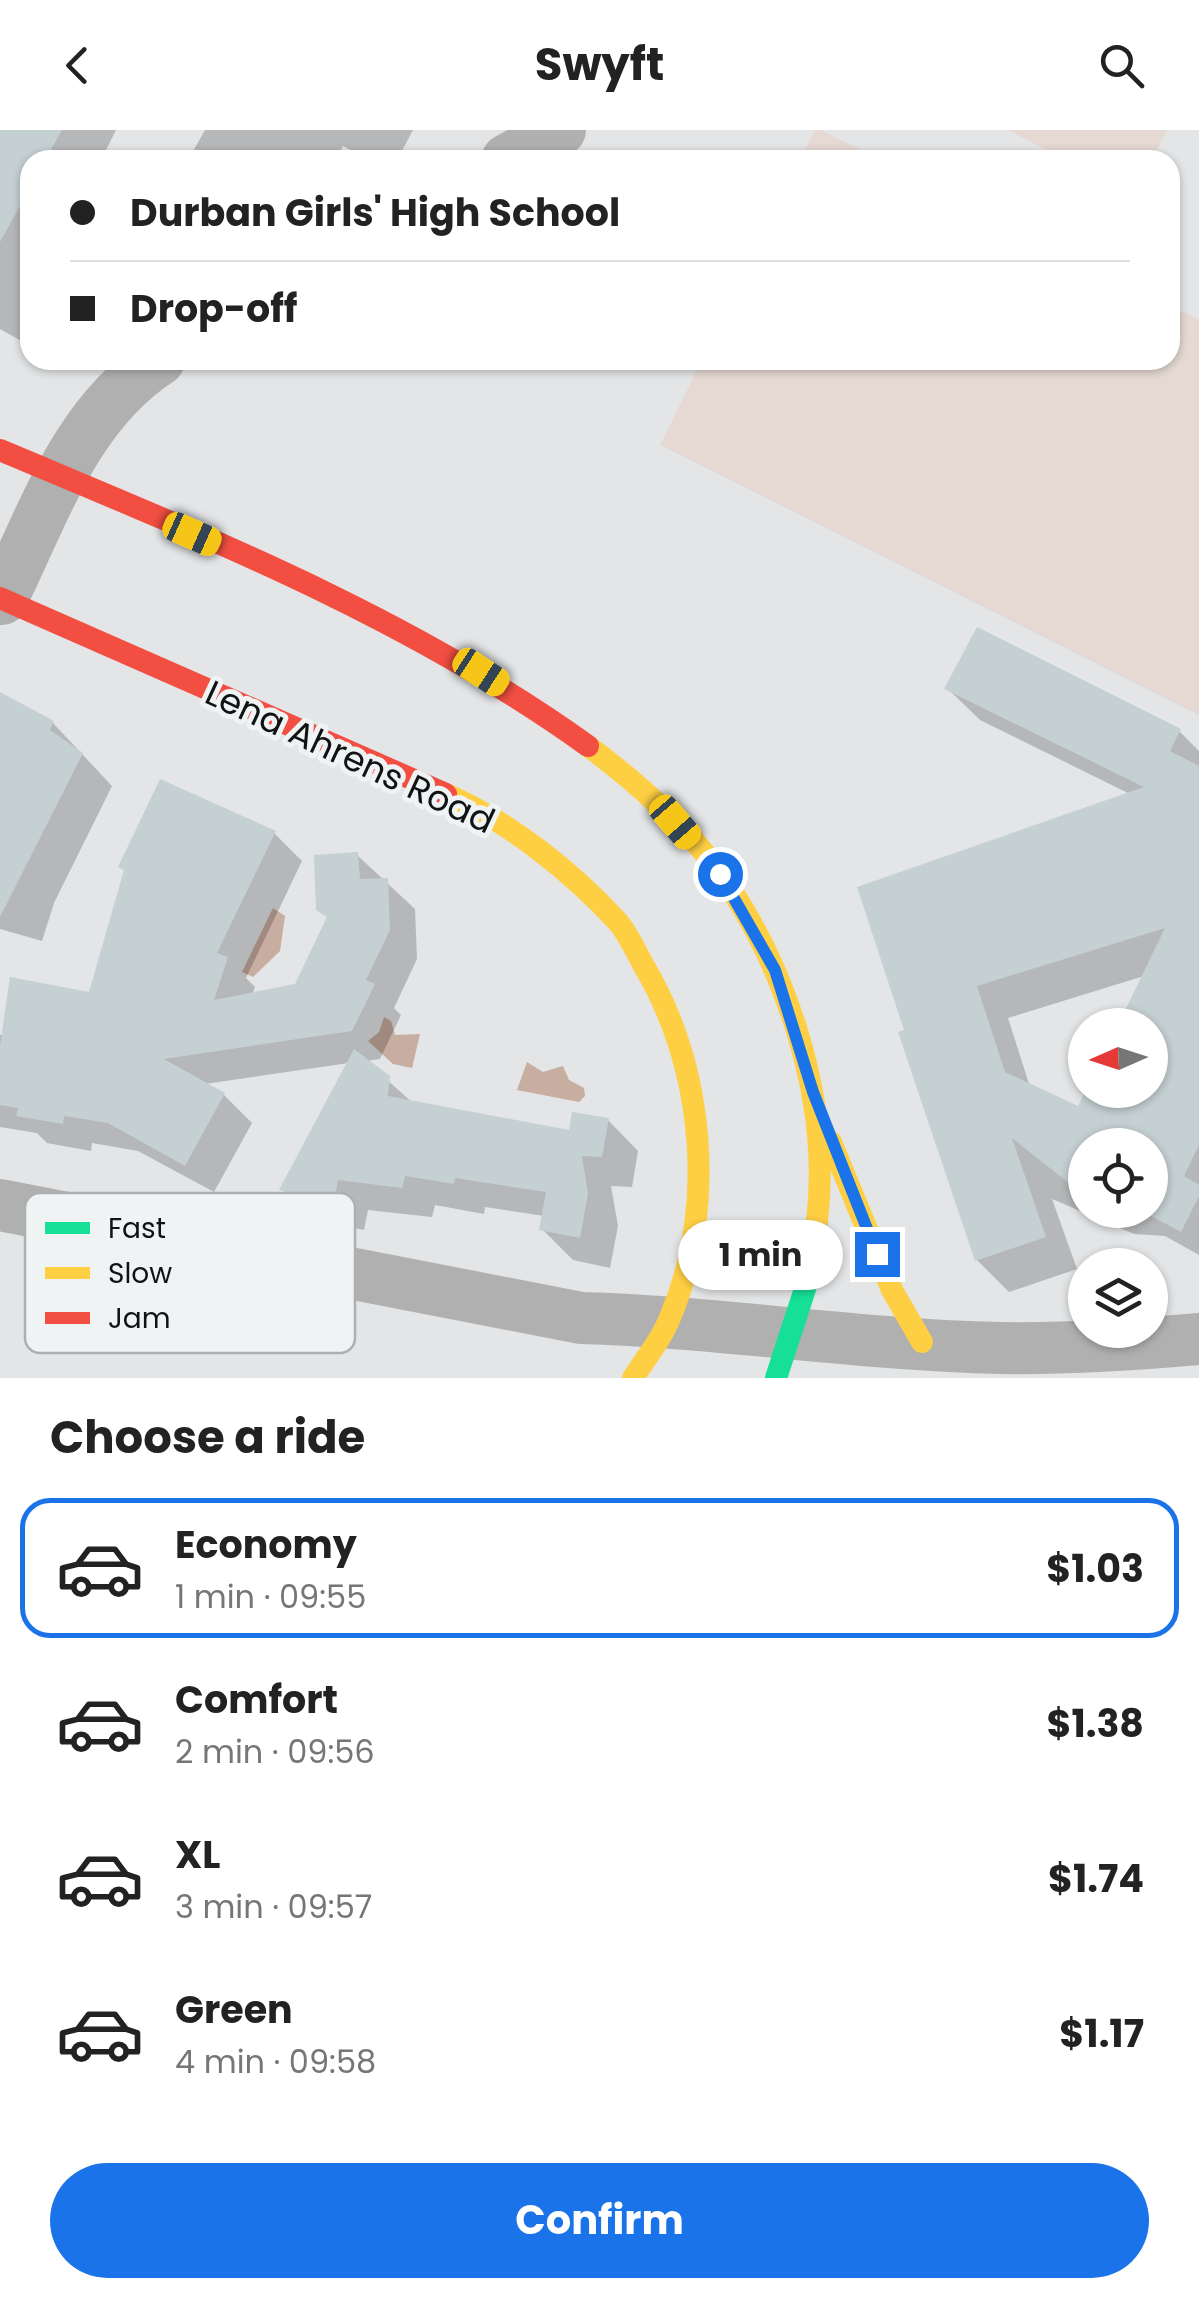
<!DOCTYPE html>
<meta charset="utf-8">
<style>
:root{--surface:#fff;--page:#f2f2f2;--text:#222;--muted:#767676;--line:#e0e0e0;--accent:#1a73e8}
body{margin:0;font-family:Poppins,sans-serif;background:var(--page);color:var(--text);height:100vh;display:flex;flex-direction:column;font-size:38px;white-space:nowrap}
*{box-sizing:border-box;margin:0}
p{font-size:32px;color:var(--muted)}
.icon{flex:none;width:55px;height:55px;fill:none;stroke:currentColor;stroke-width:2;stroke-linecap:round;stroke-linejoin:round}
.map{position:relative;height:1248px;overflow:hidden}
.sheet{display:flex;flex-direction:column;background:var(--surface);flex:1}
.sheet>*{flex:none}
.guide{position:absolute;left:20px;top:20px;width:1160px;height:220px;border-radius:30px;box-shadow:0 2px 8px #0004;display:grid;align-content:center;height:220px;padding:0 50px;background:var(--surface)}
.needle{width:65px;rotate:267deg}
.fabs{position:absolute;left:1068px;top:878px;display:grid;gap:20px}
.fabs a{display:grid;place-items:center;width:100px;height:100px;border-radius:50%;background:var(--surface);box-shadow:0 2px 8px #0004;font-size:50px}
.end{position:absolute;width:45px;height:45px;margin:-22px;border:12px solid #1a73e8;background:#fff;box-shadow:0 0 0 5px #fff}
.from{border-radius:50%}
.bubble{position:absolute;height:70px;border-radius:35px;background:var(--surface);box-shadow:0 2px 8px #0004;font-size:32px;font-weight:700;line-height:70px;text-align:center}
.car{position:absolute;width:30px;height:60px;margin:-30px -15px;border-radius:12px;box-shadow:0 0 8px 2px #0007;background:linear-gradient(#f5c518 24%,#345 0 40%,#f5c518 0 76%,#345 0 86%,#f5c518 0)}
.guide b{display:flex;align-items:center;gap:35px;height:95px;font-size:38px}
.guide b+b{border-top:2px solid var(--line)}
.guide i{width:25px;height:25px;background:var(--text)}
ul{padding:0;list-style:none}
li{display:flex;align-items:center;gap:30px;height:140px;margin:0 20px 15px;padding:0 30px;border:5px solid transparent;border-radius:30px}
li div{flex:1}
li b{display:block;font-size:38px}
li em{font-style:normal;font-weight:700}
li.active{border-color:var(--accent)}
li>.icon{width:90px;height:90px;stroke-width:1.5}
h2{padding:0 50px;font-size:45px;line-height:120px}
.primary-button{display:flex;gap:20px;margin-top:auto;padding:20px 50px}
.primary-button a{flex:1;height:115px;border-radius:60px;background:var(--accent);color:#fff;font-size:40px;font-weight:700;line-height:115px;text-align:center}
header{display:flex;justify-content:space-between;align-items:center;height:130px;padding:0 50px;background:var(--surface);font-size:45px;font-weight:700}
.map>svg:first-child{display:block}
.green{fill:#e6d9d3}
.water{fill:#c8ada1}
.shadow{fill:#0003;fill-rule:evenodd}
.building{fill:#c5d0d3;fill-rule:evenodd}
.lines{fill:none;stroke-linecap:round;stroke-linejoin:round}
.street{stroke:#b0b0b0;stroke-width:52}
.fast{stroke:#16e098;stroke-width:22}
.slow{stroke:#ffcf43;stroke-width:22}
.jam{stroke:#f24e42;stroke-width:22}
.route{stroke:#1a73e8;stroke-width:12}
.labels{text-anchor:middle;stroke-width:10;stroke-linejoin:round;paint-order:stroke}
.street-label{font-size:35px;fill:#111213;stroke:#eff3f4}
.key{fill:#eff3f4;stroke:#acb0b0;stroke-width:2.5}
.key-label{font-size:28px;fill:#111213}
</style>
<header><svg class="icon" aria-label="back" viewBox="0 0 24 24"><path d="M15 5l-7 7 7 7"/></svg>Swyft<svg class="icon" aria-label="search" viewBox="0 0 24 24"><circle cx="10" cy="10" r="6"/><path d="M15 15l6 6"/></svg></header>
<div class="map">
<svg width="1199" height="1248" viewBox="0 0 1199 1248">
<rect width="100%" height="100%" fill="#e3e5e6"/>
<path class="green" d="M 815,0 L 821,0 L 881,30 L 800,30 Z
M 1008,0 L 1167,0 L 1152,30 L 1066,30 Z
M 1170,175 L 1199,190 L 1199,585 L 660,315 L 702,230 L 1170,230 Z"/>
<path class="water" d="M 273,778 L 285,786 L 280,821 L 253,847 L 242,842 Z
M 384,887 L 391,891 L 395,905 L 420,904 L 412,938 L 393,934 L 368,911 L 379,902 Z
M 527,932 L 543,942 L 563,936 L 569,950 L 584,958 L 585,966 L 579,972 L 517,960 Z"/>
<path class="shadow" d="M 0,0 L 116,0 L 101,30 L 30,30 L 30,216 L 0,199 Z
M 205,0 L 413,0 L 397,30 L 369,30 L 343,16 L 336,30 L 188,30 Z
M 947,558 L 1179,601 L 1199,621 L 1199,1125 L 1165,1106 L 1134,1104 L 1052,1069 L 1077,1139 L 1009,1162 L 977,1130 L 901,904 L 1130,664 L 980,590 ZM 1144,846 L 1120,895 L 1150,895 L 1150,960 L 1089,960 L 1079,980 L 1030,957 L 1008,888 ZM 1085,1015 L 1150,1015 L 1150,1080 L 1085,1080 Z
M 0,565 L 53,593 L 112,656 L 54,773 L 42,811 L 0,799 Z
M 274,703 L 302,731 L 246,848 L 255,857 L 252,865 L 296,857 L 329,789 L 318,779 L 357,725 L 415,779 L 417,829 L 394,878 L 401,885 L 380,929 L 366,931 L 414,974 L 571,1003 L 608,990 L 638,1021 L 632,1057 L 611,1056 L 618,1096 L 610,1138 L 573,1130 L 542,1099 L 544,1086 L 485,1077 L 484,1084 L 435,1075 L 432,1087 L 368,1080 L 364,1100 L 313,1090 L 282,1059 L 349,933 L 205,954 L 224,965 L 252,993 L 214,1062 L 138,1021 L 92,1013 L 91,1021 L 47,1013 L 37,1003 L 0,997 L 0,905 L 111,893 Z"/>
<path class="building" d="M 0,0 L 62,0 L 45,30 L 30,30 L 30,58 L 0,112 Z
M 977,497 L 1181,599 L 1170,621 L 1199,636 L 1199,1015 L 1184,1046 L 1199,1055 L 1199,1066 L 1181,1102 L 1140,1080 L 1150,1080 L 1150,1015 L 1085,1015 L 1085,1066 L 1012,1008 L 1046,1107 L 975,1131 L 898,902 L 904,900 L 857,757 L 1144,657 L 944,559 ZM 1165,798 L 1118,895 L 1150,895 L 1150,960 L 1086,960 L 1078,976 L 1005,942 L 977,856 Z
M 0,562 L 54,591 L 50,600 L 83,623 L 0,787 Z
M 160,649 L 276,701 L 217,823 L 228,827 L 214,870 L 295,854 L 327,787 L 316,780 L 314,725 L 358,722 L 360,749 L 388,748 L 390,800 L 366,850 L 375,854 L 352,901 L 164,929 L 225,963 L 185,1036 L 108,993 L 64,986 L 63,994 L 16,986 L 18,978 L 0,975 L 0,916 L 10,847 L 89,862 L 124,740 L 118,737 Z
M 354,919 L 390,946 L 388,966 L 569,1000 L 572,982 L 609,988 L 602,1027 L 582,1026 L 588,1064 L 580,1108 L 539,1100 L 546,1062 L 455,1048 L 454,1054 L 405,1046 L 402,1058 L 338,1050 L 334,1071 L 279,1060 Z"/>
<g class="lines">
<path class="street" d="M 507,30 L 560,0
M 2,469 C 44,383 76,284 159,230
M 0,1075 L 581,1188 C 721,1192 860,1215 1000,1218 C 1067,1219 1133,1215 1199,1209"/>
<path class="fast" d="M 776,1248 L 805,1159 L 817,1091"/>
<path class="slow" d="M 588,616 C 631,648 672,684 706,725 C 783,822 832,967 817,1091
M 446,664 C 508,691 571,741 617,791 C 628,803 636,822 644,836 C 705,940 717,1078 669,1190 C 661,1210 645,1229 633,1248
M 831,1012 L 892,1160 L 922,1212"/>
<path class="jam" d="M 0,320 C 204,406 407,486 588,616
M 0,468 L 446,664"/>
</g>
<g class="lines">
<path class="route" d="M 720,744 L 775,840 L 813,962 L 877,1124"/>
</g>
<g class="labels">
<g class="street-label">
<text transform="translate(350 627) rotate(25)" y="12">Lena Ahrens Road</text>
</g>
</g>
<rect x="25" y="1063" width="330" height="160" rx="15" class="key"/>
<rect x="45" y="1092" width="45" height="12" fill="#16e098"/>
<rect x="45" y="1137" width="45" height="12" fill="#ffcf43"/>
<rect x="45" y="1182" width="45" height="12" fill="#f24e42"/>
<g class="key-label">
<text x="108" y="1108">Fast</text>
<text x="108" y="1153">Slow</text>
<text x="108" y="1198">Jam</text>
</g>
</svg>
<div class="fabs">
<a><svg class="needle" viewBox="-14 -14 28 28"><path d="M0-13l5 13h-10z" fill="#e53935"/><path d="M0 13l5-13h-10z" fill="#767676"/></svg></a>
<a><svg class="icon" aria-label="locate" viewBox="0 0 24 24"><circle cx="12" cy="12" r="6"/><path d="M12 2v4M12 18v4M2 12h4M18 12h4"/></svg></a>
<a><svg class="icon" aria-label="layers" viewBox="0 0 24 24"><path d="M12 4l9 5-9 5-9-5zM3 14l9 5 9-5"/></svg></a>
</div>
<i class="end from" style="left:720px;top:744px"></i>
<i class="end" style="left:877px;top:1124px"></i>
<div class="bubble" style="left:678px;top:1090px;width:165px">1 min</div>
<i class="car" style="left:192px;top:404px;rotate:114deg"></i>
<i class="car" style="left:481px;top:542px;rotate:123deg"></i>
<i class="car" style="left:675px;top:692px;rotate:139deg"></i>
<div class="guide">
<b><i class="from"></i>Durban Girls' High School</b>
<b><i></i>Drop-off</b>
</div>
</div>
<section class="sheet">
<h2>Choose a ride</h2>
<ul>
<li class="active"><svg class="icon" aria-label="car" viewBox="0 0 24 24"><path d="M5 17H2v-5l4-1 3-4h7l3 4 3 1v5h-3M9 17h6M6 11h13"/><circle cx="7" cy="17" r="2"/><circle cx="17" cy="17" r="2"/></svg><div><b>Economy</b><p>1 min · 09:55</p></div><em>$1.03</em></li>
<li><svg class="icon" aria-label="car" viewBox="0 0 24 24"><path d="M5 17H2v-5l4-1 3-4h7l3 4 3 1v5h-3M9 17h6M6 11h13"/><circle cx="7" cy="17" r="2"/><circle cx="17" cy="17" r="2"/></svg><div><b>Comfort</b><p>2 min · 09:56</p></div><em>$1.38</em></li>
<li><svg class="icon" aria-label="car" viewBox="0 0 24 24"><path d="M5 17H2v-5l4-1 3-4h7l3 4 3 1v5h-3M9 17h6M6 11h13"/><circle cx="7" cy="17" r="2"/><circle cx="17" cy="17" r="2"/></svg><div><b>XL</b><p>3 min · 09:57</p></div><em>$1.74</em></li>
<li><svg class="icon" aria-label="car" viewBox="0 0 24 24"><path d="M5 17H2v-5l4-1 3-4h7l3 4 3 1v5h-3M9 17h6M6 11h13"/><circle cx="7" cy="17" r="2"/><circle cx="17" cy="17" r="2"/></svg><div><b>Green</b><p>4 min · 09:58</p></div><em>$1.17</em></li>
</ul>
<div class="primary-button"><a>Confirm</a></div>
</section>
